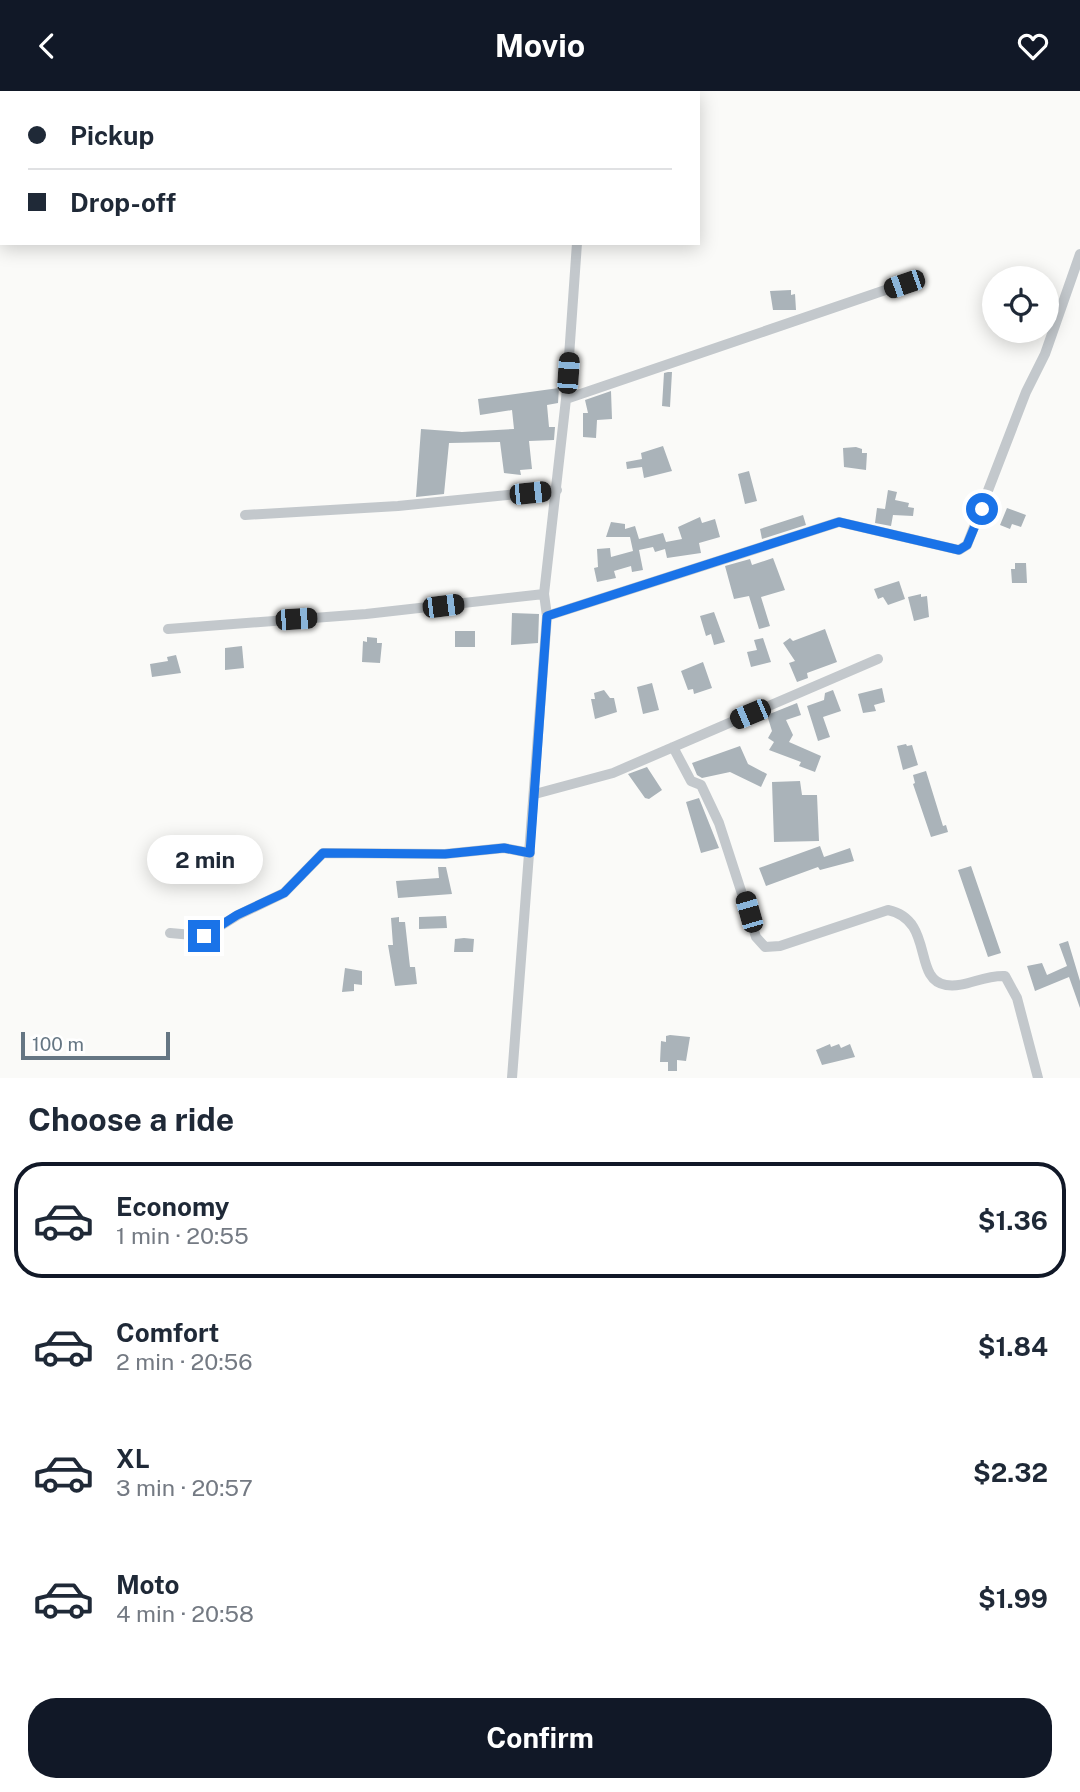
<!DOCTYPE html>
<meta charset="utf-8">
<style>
:root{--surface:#fff;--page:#f6f6f7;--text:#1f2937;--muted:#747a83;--line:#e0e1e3;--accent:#111827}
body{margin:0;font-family:"Public Sans",sans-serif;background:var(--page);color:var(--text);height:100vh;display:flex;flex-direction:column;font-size:26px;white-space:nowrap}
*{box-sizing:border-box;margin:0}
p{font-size:23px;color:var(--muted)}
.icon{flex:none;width:38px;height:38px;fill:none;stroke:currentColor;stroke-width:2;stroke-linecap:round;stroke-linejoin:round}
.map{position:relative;height:987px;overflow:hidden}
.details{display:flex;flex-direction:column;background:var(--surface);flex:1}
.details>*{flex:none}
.top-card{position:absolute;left:0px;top:0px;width:700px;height:154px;box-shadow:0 4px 18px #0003;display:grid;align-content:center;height:154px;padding:0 28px;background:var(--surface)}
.tools{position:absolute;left:982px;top:175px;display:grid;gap:14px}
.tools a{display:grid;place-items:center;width:77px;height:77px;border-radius:50%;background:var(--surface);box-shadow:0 4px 18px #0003;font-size:35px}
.scale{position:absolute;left:21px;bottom:18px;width:149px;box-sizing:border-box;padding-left:7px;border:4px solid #657683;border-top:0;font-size:19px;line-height:24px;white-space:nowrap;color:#657683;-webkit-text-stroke:5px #fff;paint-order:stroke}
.end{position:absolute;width:32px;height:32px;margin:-16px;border:9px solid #1a73e8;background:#fff;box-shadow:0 0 0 4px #fff}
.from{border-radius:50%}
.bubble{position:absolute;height:49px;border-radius:24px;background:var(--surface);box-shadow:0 4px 18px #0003;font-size:23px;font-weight:700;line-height:49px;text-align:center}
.car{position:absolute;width:21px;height:42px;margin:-21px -10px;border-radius:9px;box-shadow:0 0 5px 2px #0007;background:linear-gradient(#222 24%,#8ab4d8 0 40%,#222 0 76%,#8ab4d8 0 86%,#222 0)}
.top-card b{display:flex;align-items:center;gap:24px;height:66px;font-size:26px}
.top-card b+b{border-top:2px solid var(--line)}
.top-card i{width:18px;height:18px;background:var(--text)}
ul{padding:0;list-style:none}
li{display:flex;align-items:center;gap:21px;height:116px;margin:0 14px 10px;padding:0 14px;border:4px solid transparent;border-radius:28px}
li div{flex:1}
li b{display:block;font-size:26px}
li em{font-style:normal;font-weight:700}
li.selected{border-color:var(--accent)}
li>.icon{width:63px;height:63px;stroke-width:1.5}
h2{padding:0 28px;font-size:32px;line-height:84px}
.button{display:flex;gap:14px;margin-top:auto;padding:14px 28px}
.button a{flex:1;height:80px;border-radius:28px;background:var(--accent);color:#fff;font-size:28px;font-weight:700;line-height:80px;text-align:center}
header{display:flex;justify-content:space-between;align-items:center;height:91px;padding:0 28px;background:var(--accent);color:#fff;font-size:32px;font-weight:700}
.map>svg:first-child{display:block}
.building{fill:#aab3b9}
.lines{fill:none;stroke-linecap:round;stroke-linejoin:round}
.minor{stroke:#c3c8cc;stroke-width:10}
.route{stroke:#1a73e8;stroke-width:9}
</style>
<header><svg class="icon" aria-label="back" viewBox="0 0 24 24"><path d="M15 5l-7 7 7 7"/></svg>Movio<svg class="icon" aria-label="heart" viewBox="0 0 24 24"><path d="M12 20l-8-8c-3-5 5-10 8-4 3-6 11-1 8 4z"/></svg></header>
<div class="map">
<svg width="1080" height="987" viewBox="0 0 1080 987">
<rect width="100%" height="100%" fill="#fafaf8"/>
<path class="building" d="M 791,199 L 791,204 L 795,203 L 796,219 L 773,219 L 770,200 Z
M 668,281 L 672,281 L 670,316 L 662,315 L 664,282 Z
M 559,297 L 558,312 L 547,314 L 549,336 L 555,336 L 554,349 L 529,350 L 532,378 L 520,379 L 521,384 L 504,382 L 500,351 L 449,352 L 444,403 L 416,406 L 421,338 L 462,341 L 514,338 L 512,319 L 480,324 L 478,308 Z
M 611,300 L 612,328 L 597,329 L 596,347 L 583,346 L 583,322 L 588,322 L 585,309 Z
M 663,355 L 672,380 L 644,387 L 642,376 L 627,378 L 626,371 L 642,368 L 641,362 Z
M 856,356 L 862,358 L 862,362 L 867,362 L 866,379 L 844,376 L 843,357 Z
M 749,380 L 757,410 L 745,413 L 738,383 Z
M 888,399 L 897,401 L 895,409 L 909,412 L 908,416 L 914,417 L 913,425 L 893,424 L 891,435 L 875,432 L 877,417 L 885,418 Z
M 1007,417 L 1026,424 L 1021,436 L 1012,433 L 1010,438 L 1000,434 Z
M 803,424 L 806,434 L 762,448 L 760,438 Z
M 700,426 L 702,432 L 715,428 L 720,446 L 699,452 L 701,462 L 667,467 L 665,458 L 655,461 L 653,456 L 639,459 L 643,479 L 632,481 L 631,475 L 614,480 L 616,487 L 597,491 L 594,477 L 598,476 L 597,458 L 610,457 L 611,466 L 633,460 L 630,446 L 606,446 L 611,431 L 625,433 L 625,438 L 635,435 L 639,448 L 663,442 L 666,451 L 682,448 L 678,436 Z
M 773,467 L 785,499 L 761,506 L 770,535 L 759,538 L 749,505 L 734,508 L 725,475 L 750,468 L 752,474 Z
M 1015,472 L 1026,472 L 1027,492 L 1012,492 L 1011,478 L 1015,478 Z
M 899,490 L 905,508 L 888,514 L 883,506 L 878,508 L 874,498 Z
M 921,503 L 921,506 L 927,505 L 929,526 L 914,530 L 908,506 Z
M 714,521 L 725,551 L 714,554 L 711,543 L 706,545 L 700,525 Z
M 512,522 L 539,523 L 538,552 L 511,554 Z
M 825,538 L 837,571 L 807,582 L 808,587 L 797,591 L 789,572 L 795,570 L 783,552 L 790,547 L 793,550 Z
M 455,540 L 475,540 L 475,556 L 455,556 Z
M 367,546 L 377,547 L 377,552 L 382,552 L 380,572 L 362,571 L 363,550 L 367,551 Z
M 763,547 L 771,571 L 751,576 L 747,561 L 757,559 L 754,549 Z
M 242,555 L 244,577 L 225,579 L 225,557 Z
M 176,564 L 181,582 L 152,586 L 150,573 L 168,570 L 167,566 Z
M 703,571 L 712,597 L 694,603 L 693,598 L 688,599 L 681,580 Z
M 652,592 L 659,619 L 643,623 L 637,596 Z
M 882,597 L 885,611 L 874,614 L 876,620 L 863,622 L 858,603 Z
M 604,599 L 610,607 L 614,607 L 617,621 L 595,628 L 591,608 L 595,608 L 594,602 Z
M 833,599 L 841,620 L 823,626 L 830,646 L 818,650 L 807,615 L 824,609 L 825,602 Z
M 797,612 L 801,624 L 786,629 L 793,644 L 789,651 L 821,665 L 815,681 L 799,675 L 801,671 L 769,659 L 774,651 L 768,647 L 772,640 L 767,624 Z
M 906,653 L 907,655 L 912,654 L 918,674 L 903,679 L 897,655 Z
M 740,655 L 748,673 L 767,683 L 761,696 L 730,681 L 702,687 L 697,684 L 692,672 Z
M 647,676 L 662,699 L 649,708 L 645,707 L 628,683 Z
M 926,680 L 943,735 L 946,734 L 948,741 L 931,746 L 913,693 L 915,692 L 913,684 Z
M 800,690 L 802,704 L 817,704 L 819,750 L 774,751 L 772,691 Z
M 699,707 L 719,757 L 701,762 L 686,711 Z
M 820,755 L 824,766 L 850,757 L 854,770 L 820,779 L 818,776 L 766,795 L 759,777 Z
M 971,775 L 1001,862 L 988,866 L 958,779 Z
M 438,776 L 446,776 L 452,803 L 398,807 L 396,790 L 439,787 Z
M 446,825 L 447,837 L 419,838 L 419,826 Z
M 399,826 L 399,831 L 405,831 L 410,876 L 415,876 L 417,893 L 395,895 L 388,854 L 393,854 L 391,827 Z
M 464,847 L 474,848 L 473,861 L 454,861 L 455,848 Z
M 1068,850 L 1080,890 L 1080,917 L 1069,886 L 1035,900 L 1027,875 L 1042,872 L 1047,884 L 1067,875 L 1059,853 Z
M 345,877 L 362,880 L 362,894 L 354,893 L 354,900 L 342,901 Z
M 670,944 L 690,946 L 686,970 L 677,969 L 677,980 L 668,980 L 668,971 L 660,971 L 661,950 L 666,951 L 666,945 Z
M 830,953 L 831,956 L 839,953 L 841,957 L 850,953 L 855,966 L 822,974 L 816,959 Z"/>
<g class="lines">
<path class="minor" d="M 12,0 L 24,2
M 104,2 L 121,0
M 296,2 L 296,0
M 592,2 L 593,0
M 566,308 L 903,193
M 245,424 L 398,415 L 557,399
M 547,525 L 839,431 L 959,459 L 967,454 L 1026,301 L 1045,263 L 1080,163
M 168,538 L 366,523 L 544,503
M 673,656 L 691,690 L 701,694 L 719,732 L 756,846 L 765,856 L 780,855 L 888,819 C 935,829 912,889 946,894 C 966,897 982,884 1005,885 L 1017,907 L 1038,987
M 535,703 L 613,682 L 878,568
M 170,842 L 204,845 L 238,824 L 284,802 L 323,762 L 445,763 L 504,757 L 530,762
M 512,987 L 547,525 L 544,503 L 566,308 L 577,152"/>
</g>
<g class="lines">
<path class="route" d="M 204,845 L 237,824 L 284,802 L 323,762 L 445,763 L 504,757 L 530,762 L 547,525 L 839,431 L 959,459 L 967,454 L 982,418"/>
</g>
</svg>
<div class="tools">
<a><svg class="icon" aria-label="locate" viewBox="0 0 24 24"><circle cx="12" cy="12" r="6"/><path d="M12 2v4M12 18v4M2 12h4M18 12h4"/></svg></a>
</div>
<div class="scale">100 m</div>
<i class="end from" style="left:982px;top:418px"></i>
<i class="end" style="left:204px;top:845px"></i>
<div class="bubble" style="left:147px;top:744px;width:116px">2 min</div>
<i class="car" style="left:904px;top:193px;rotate:251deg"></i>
<i class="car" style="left:568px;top:282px;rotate:4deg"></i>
<i class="car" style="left:530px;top:402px;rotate:84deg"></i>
<i class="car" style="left:443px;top:515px;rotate:83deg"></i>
<i class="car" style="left:296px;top:528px;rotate:86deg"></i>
<i class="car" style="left:750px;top:623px;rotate:247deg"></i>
<i class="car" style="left:749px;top:821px;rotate:344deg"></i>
<div class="top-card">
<b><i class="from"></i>Pickup</b>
<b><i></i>Drop-off</b>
</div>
</div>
<section class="details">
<h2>Choose a ride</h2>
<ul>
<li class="selected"><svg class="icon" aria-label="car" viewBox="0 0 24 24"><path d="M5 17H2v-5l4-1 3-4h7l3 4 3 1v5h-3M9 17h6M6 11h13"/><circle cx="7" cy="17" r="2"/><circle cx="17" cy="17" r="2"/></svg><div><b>Economy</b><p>1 min · 20:55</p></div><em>$1.36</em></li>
<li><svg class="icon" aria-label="car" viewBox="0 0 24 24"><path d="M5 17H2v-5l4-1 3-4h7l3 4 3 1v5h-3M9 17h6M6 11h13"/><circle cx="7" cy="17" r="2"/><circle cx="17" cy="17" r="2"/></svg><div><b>Comfort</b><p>2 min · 20:56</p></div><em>$1.84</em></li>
<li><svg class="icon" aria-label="car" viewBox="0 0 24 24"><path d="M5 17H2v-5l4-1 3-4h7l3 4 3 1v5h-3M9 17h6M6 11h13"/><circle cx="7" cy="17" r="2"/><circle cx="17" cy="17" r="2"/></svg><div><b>XL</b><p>3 min · 20:57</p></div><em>$2.32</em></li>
<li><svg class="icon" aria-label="car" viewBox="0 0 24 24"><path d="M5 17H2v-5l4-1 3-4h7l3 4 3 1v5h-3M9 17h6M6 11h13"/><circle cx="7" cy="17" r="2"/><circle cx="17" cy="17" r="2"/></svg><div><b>Moto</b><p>4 min · 20:58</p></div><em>$1.99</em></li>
</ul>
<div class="button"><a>Confirm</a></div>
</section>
